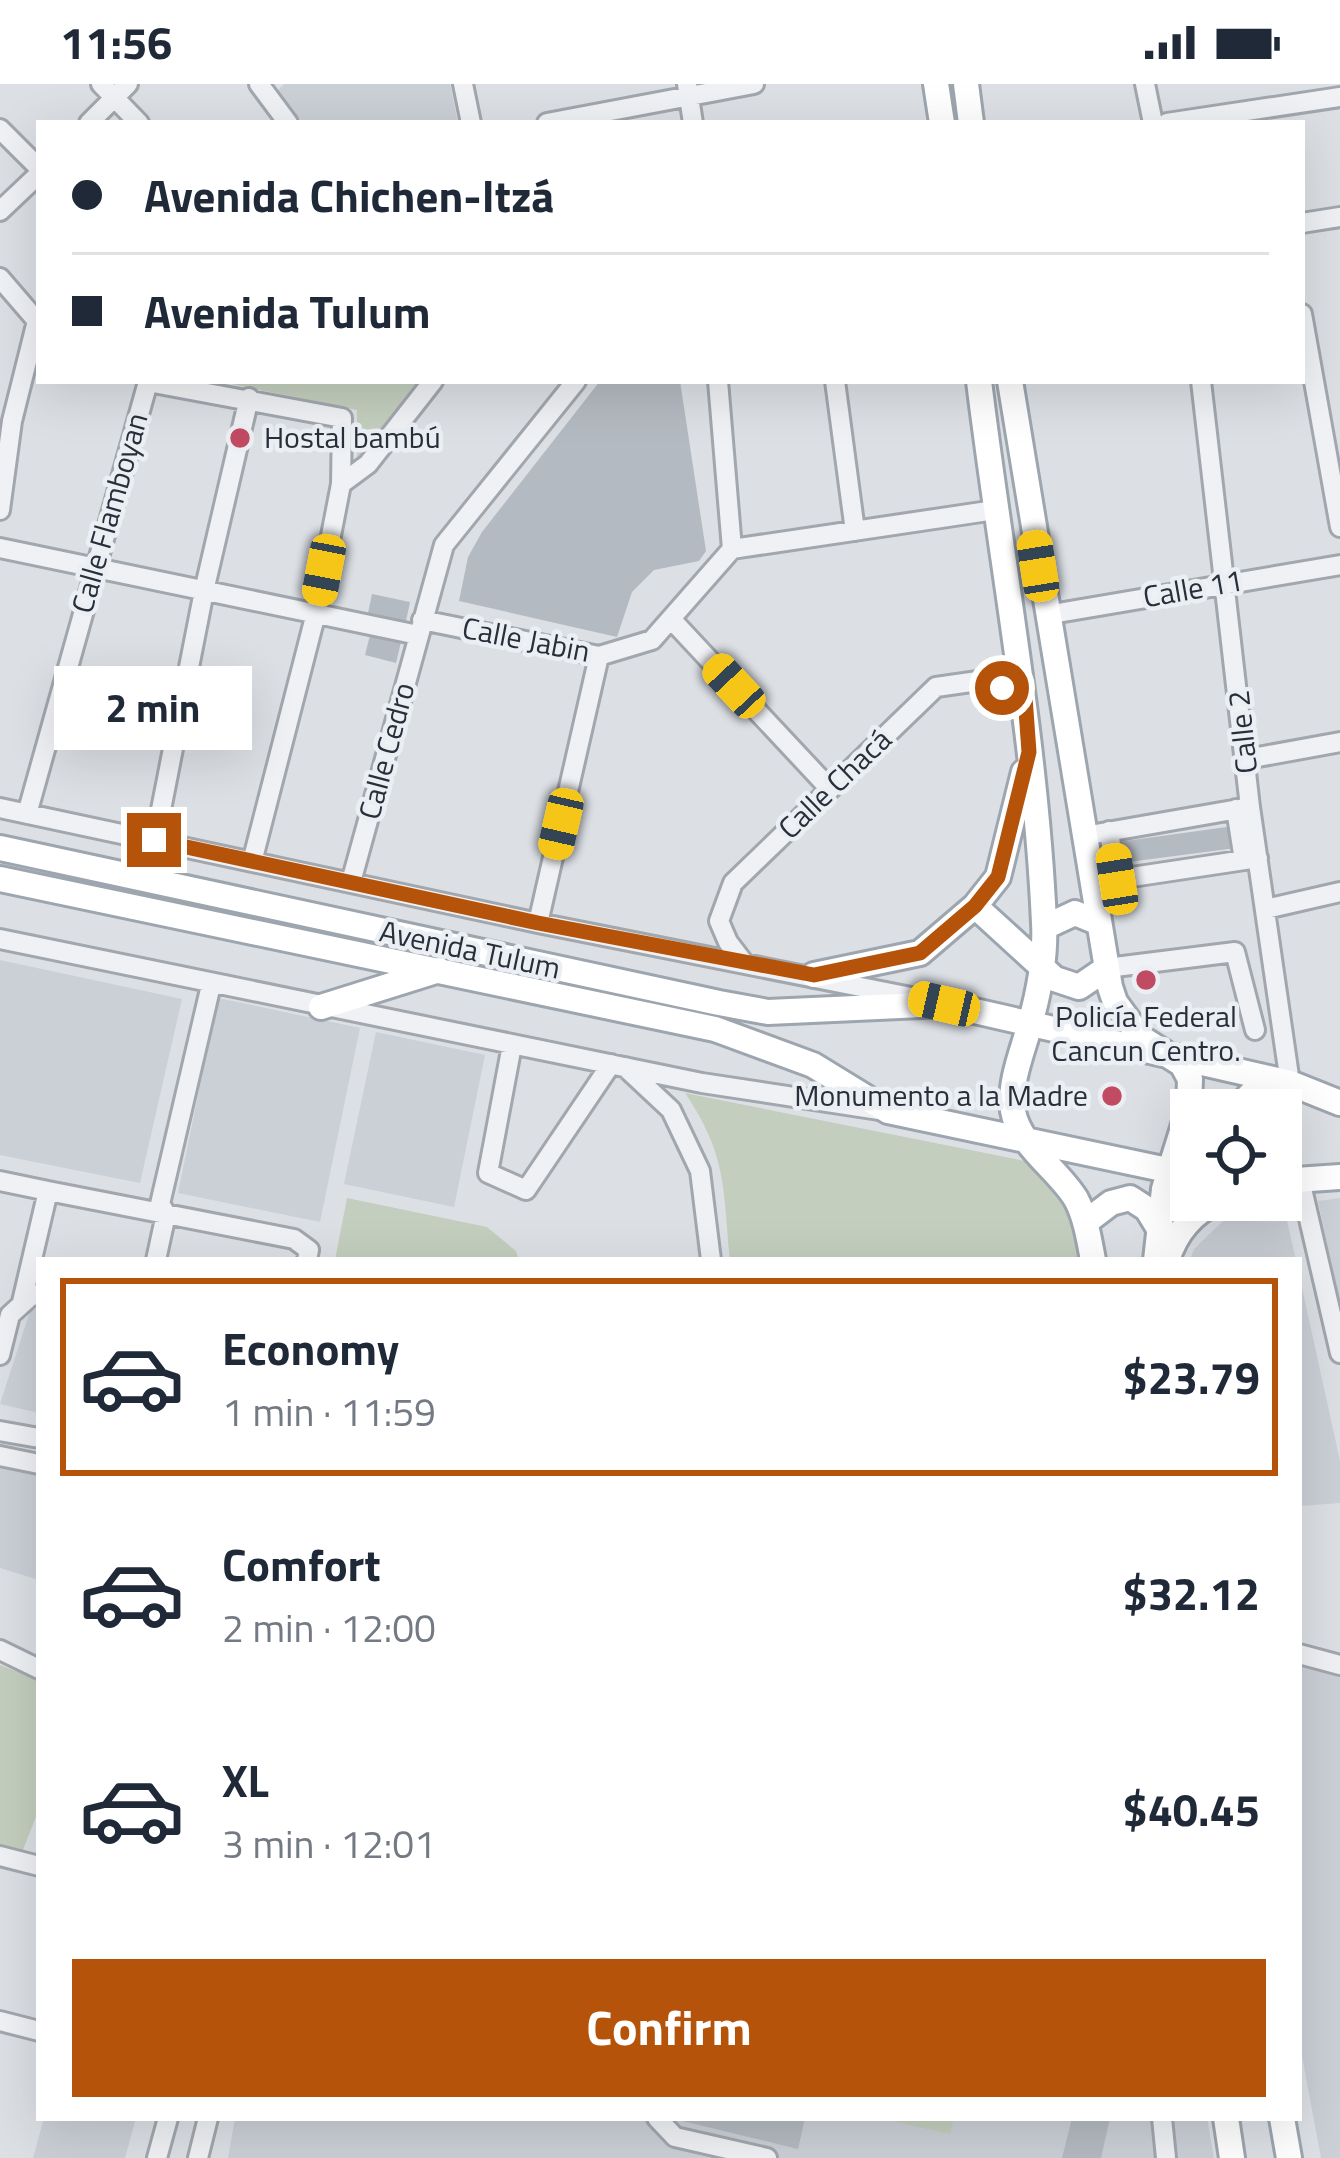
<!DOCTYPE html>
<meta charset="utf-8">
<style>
:root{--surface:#fff;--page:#f2f2f3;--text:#1f2937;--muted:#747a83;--line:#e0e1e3;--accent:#b45309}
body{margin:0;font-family:"Titillium Web",sans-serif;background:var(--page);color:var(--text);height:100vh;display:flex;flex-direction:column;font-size:45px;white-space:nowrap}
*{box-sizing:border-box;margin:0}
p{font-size:39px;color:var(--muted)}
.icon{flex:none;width:66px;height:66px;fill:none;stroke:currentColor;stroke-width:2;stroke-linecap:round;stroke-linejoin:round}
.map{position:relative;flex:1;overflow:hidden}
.sheet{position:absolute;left:36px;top:1173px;width:1266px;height:864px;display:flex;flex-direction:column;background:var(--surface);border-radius:0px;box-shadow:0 12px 48px #0002}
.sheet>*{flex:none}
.top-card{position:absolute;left:36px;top:36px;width:1269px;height:264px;border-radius:0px;box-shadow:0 12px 48px #0002;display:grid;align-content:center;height:264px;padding:0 36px;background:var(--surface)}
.tools{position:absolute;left:1170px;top:1005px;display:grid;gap:24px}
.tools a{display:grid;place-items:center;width:132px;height:132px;border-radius:0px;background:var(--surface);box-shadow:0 12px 48px #0002;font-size:60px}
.end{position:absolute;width:54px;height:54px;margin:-27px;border:15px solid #b45309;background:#fff;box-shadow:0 0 0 6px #fff}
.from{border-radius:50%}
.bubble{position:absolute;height:84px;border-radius:0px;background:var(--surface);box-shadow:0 12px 48px #0002;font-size:39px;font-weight:700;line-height:84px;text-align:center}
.car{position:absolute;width:36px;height:72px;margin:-36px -18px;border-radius:15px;box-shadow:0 0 9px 3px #0007;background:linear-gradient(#f5c518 24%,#345 0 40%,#f5c518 0 76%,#345 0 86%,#f5c518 0)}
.top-card b{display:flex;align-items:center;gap:42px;height:114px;font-size:45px}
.top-card b+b{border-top:3px solid var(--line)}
.top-card i{width:30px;height:30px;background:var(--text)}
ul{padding:21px 0 0;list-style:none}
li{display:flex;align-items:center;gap:36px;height:198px;margin:0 24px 18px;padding:0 12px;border:6px solid transparent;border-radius:0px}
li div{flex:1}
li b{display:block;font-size:45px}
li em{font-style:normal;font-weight:700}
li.active{border-color:var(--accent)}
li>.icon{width:108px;height:108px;stroke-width:1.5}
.button{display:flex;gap:24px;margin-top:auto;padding:24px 36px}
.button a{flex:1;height:138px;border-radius:0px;background:var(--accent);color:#fff;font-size:48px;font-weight:700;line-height:138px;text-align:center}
.status{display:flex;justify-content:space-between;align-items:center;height:84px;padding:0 60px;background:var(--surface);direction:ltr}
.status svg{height:33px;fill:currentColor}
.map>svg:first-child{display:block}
.built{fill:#cbcfd6}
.green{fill:#c3cebe}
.building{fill:#b4bac1}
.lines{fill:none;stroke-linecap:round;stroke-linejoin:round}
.minor-casing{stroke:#a2a7ae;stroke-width:24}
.major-casing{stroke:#9da5af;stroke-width:30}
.minor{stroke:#eff1f4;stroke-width:18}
.major{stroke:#fff;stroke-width:24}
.route{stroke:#b45309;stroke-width:15}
.poi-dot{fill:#c04b63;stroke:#ebeff3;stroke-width:4.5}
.labels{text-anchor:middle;stroke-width:9;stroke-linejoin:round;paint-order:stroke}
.poi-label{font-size:30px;fill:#282f3a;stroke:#ebeff3;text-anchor:start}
.street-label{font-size:30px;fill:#282f3a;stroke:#ebeff3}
</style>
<div class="status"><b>11:56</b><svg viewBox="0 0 49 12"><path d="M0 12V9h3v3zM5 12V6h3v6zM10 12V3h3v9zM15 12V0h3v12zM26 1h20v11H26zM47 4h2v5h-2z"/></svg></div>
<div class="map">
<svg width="1340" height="2074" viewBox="0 0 1340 2074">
<rect width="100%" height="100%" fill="#dce0e5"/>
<path class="built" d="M 284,0 L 450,0 L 458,39 L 303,39 L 277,7 Z
M 0,876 L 182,915 L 140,1099 L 0,1071 Z
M 218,914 L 360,944 L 320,1138 L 178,1109 Z
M 376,948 L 485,971 L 454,1123 L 344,1100 Z
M 1340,1114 L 1340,1222 L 1318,1117 Z
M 1282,1115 L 1296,1176 L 1190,1176 L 1194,1165 L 1226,1134 Z
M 1299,1190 L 1340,1377 L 1340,1419 L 1299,1422 Z
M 31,1224 L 39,1225 L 39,1329 L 0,1320 Z
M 0,1382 L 39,1390 L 39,1496 L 0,1484 Z
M 1299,1582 L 1340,1592 L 1340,2074 L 1321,2074 L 1299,1956 Z
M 44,2034 L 136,2034 L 125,2074 L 33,2074 Z
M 235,2034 L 1207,2034 L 1214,2074 L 228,2074 Z"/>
<path class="green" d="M 217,297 L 427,297 L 357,386 L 357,326 Z
M 685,1009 L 1025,1077 C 1059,1100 1073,1137 1080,1176 L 730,1176 C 723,1104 727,1071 685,1009 Z
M 347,1114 L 487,1143 L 516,1167 L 519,1176 L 335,1176 Z
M 0,1581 L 39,1596 L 39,1725 L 21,1771 L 0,1765 Z
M 897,2034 L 954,2034 L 950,2050 L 896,2038 Z"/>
<path class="building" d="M 600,297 L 680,297 L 706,467 L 699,477 L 654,486 L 632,508 L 617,553 L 459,517 L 468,473 L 482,448 Z
M 372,510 L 410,518 L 405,542 L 367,534 Z
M 370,551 L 401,558 L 396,579 L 365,571 Z
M 1234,742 L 1236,764 L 1121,779 L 1118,758 Z
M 670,2034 L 805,2034 L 798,2065 Z
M 1072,2034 L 1110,2034 L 1101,2074 L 1062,2074 Z"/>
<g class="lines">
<g class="minor-casing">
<path id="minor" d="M 101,0 L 139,39
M 259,0 L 288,39
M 463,0 L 471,39
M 687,0 L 693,39
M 1145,0 L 1153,39
M 89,39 L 128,0
M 547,39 L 754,0
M 1167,39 L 1340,13
M 0,45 L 39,84
M 0,127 L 39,90
M 1302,139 L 1340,133
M 0,194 L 37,237 L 12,337 L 0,426
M 1302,230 L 1340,443
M 718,297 L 732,465
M 835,297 L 855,447
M 1201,297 L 1250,723 L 1290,999
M 341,400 L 368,380 L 433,297
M 0,464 L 418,551
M 1046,531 L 1340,481
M 671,535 L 829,704
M 422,536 L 599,572 L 652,556 L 732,465 L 995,426
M 1247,675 L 1340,658
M 0,724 L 538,839 L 921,915
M 1236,725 L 1244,776
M 27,730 L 148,298 L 342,334 L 341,400 L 316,529 L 252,778
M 157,746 L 204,507 L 249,314
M 1109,747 L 1116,795
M 1084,752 L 1250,723
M 351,798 L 444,461 L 576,297
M 1092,799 L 1258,774
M 1266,825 L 1340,808
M 538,839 L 599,572
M 0,855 L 702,999 L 879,1026
M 744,879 L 728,858 L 719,837 L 733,799 L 936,603 L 978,597 L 1025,613
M 1107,884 L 1235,868 L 1255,946
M 512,961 L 488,1089 L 526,1106 L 611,980
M 625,983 L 671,1026 L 700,1087 L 711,1176
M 1300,1096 L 1340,1269
M 0,1097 L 48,1107
M 156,1176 L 166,1130 L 160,1120 L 211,901
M 22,1218 L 48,1107 L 294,1155 L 309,1166 L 307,1176
M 0,1271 L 10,1231 L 33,1210 L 39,1212
M 0,1347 L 39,1354
M 0,1372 L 39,1380
M 0,1566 L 39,1585
M 1299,1570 L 1340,1581
M 0,1772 L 39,1782
M 0,1937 L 39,1947
M 657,2034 L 675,2053 L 767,2074
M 1162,2034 L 1166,2074
M 157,2074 L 168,2034
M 198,2074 L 208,2034"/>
</g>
<g class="major-casing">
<path id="major" d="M 936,0 L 942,39
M 966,0 L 971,39
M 979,297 C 1001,478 1036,657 1044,839 C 1046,874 1038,913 1028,947 C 1021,971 1009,1001 1013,1027 C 1019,1062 1058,1085 1076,1115 C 1086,1134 1089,1155 1093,1176
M 1010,297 L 1110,903 L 1115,918 L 1141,954 L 1182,980 L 1190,995 L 1189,1025 L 1164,1105 L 1156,1176
M 0,764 L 719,919 L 768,928 L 944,920 L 1290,999 L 1340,1019
M 0,795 L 715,945 L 813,981 L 888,1027 L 1191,1091
M 975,822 L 1055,895 L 1079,903 L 1107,884
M 1045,843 L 1075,829 L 1099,839
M 814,891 L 920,869 L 975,822 L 998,793 L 1024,688
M 321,923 L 439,886
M 1235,1026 L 1266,995
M 1281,1097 L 1340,1093
M 1086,1138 L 1111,1119 L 1130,1114 L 1147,1125 L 1158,1143
M 1167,1176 C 1176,1148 1192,1129 1219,1116
M 1226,2034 L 1232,2074
M 1282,2034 L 1289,2074"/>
</g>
<use href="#minor" class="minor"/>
<use href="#major" class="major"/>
</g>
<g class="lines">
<path class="route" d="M 154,756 L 538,839 L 814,891 L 920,869 L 975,822 L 998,793 L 1029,668 L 1025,613 L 1002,604"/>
</g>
<g class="poi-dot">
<circle cx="240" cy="354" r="12"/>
<circle cx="1146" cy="896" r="12"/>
<circle cx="1112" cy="1012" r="12"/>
</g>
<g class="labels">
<g class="poi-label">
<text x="264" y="364">Hostal bambú</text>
<text x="1146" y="943" text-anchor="middle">Policía Federal<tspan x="1146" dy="34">Cancun Centro.</tspan></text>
<text x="1088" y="1022" text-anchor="end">Monumento a la Madre</text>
</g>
<g class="street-label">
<text transform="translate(110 429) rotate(-74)" y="10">Calle Flamboyan</text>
<text transform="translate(1193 505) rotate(-10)" y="10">Calle 11</text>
<text transform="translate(526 556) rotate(11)" y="10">Calle Jabin</text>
<text transform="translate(1243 648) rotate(-96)" y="10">Calle 2</text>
<text transform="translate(387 667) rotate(-75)" y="10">Calle Cedro</text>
<text transform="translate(835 700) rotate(-44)" y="10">Calle Chacá</text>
<text transform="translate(470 866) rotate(12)" y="10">Avenida Tulum</text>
</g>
</g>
</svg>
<div class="tools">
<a><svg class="icon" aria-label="locate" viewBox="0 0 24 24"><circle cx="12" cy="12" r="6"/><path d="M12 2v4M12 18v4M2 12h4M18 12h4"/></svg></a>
</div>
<i class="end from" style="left:1002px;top:604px"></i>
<i class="end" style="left:154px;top:756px"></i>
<div class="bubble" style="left:54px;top:582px;width:198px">2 min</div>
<i class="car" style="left:1038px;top:482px;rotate:351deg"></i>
<i class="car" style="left:324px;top:486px;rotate:191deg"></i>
<i class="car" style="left:734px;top:602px;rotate:317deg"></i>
<i class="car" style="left:561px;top:740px;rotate:193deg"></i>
<i class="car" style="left:1117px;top:795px;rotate:351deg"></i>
<i class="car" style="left:944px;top:920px;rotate:283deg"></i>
<div class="top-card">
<b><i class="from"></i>Avenida Chichen-Itzá</b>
<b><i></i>Avenida Tulum</b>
</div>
<section class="sheet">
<ul>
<li class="active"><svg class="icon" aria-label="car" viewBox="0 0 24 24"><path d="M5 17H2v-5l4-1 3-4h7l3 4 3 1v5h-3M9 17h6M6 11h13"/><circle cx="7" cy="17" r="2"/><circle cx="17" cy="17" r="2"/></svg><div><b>Economy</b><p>1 min · 11:59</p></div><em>$23.79</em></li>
<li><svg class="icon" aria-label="car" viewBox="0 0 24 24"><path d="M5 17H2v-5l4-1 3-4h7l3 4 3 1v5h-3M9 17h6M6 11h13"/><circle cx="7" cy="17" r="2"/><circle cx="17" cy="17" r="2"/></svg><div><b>Comfort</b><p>2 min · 12:00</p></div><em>$32.12</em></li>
<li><svg class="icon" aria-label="car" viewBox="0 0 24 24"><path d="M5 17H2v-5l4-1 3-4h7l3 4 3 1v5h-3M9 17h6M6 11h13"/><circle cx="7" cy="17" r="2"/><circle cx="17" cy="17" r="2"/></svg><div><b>XL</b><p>3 min · 12:01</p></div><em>$40.45</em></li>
</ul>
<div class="button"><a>Confirm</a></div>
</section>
</div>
